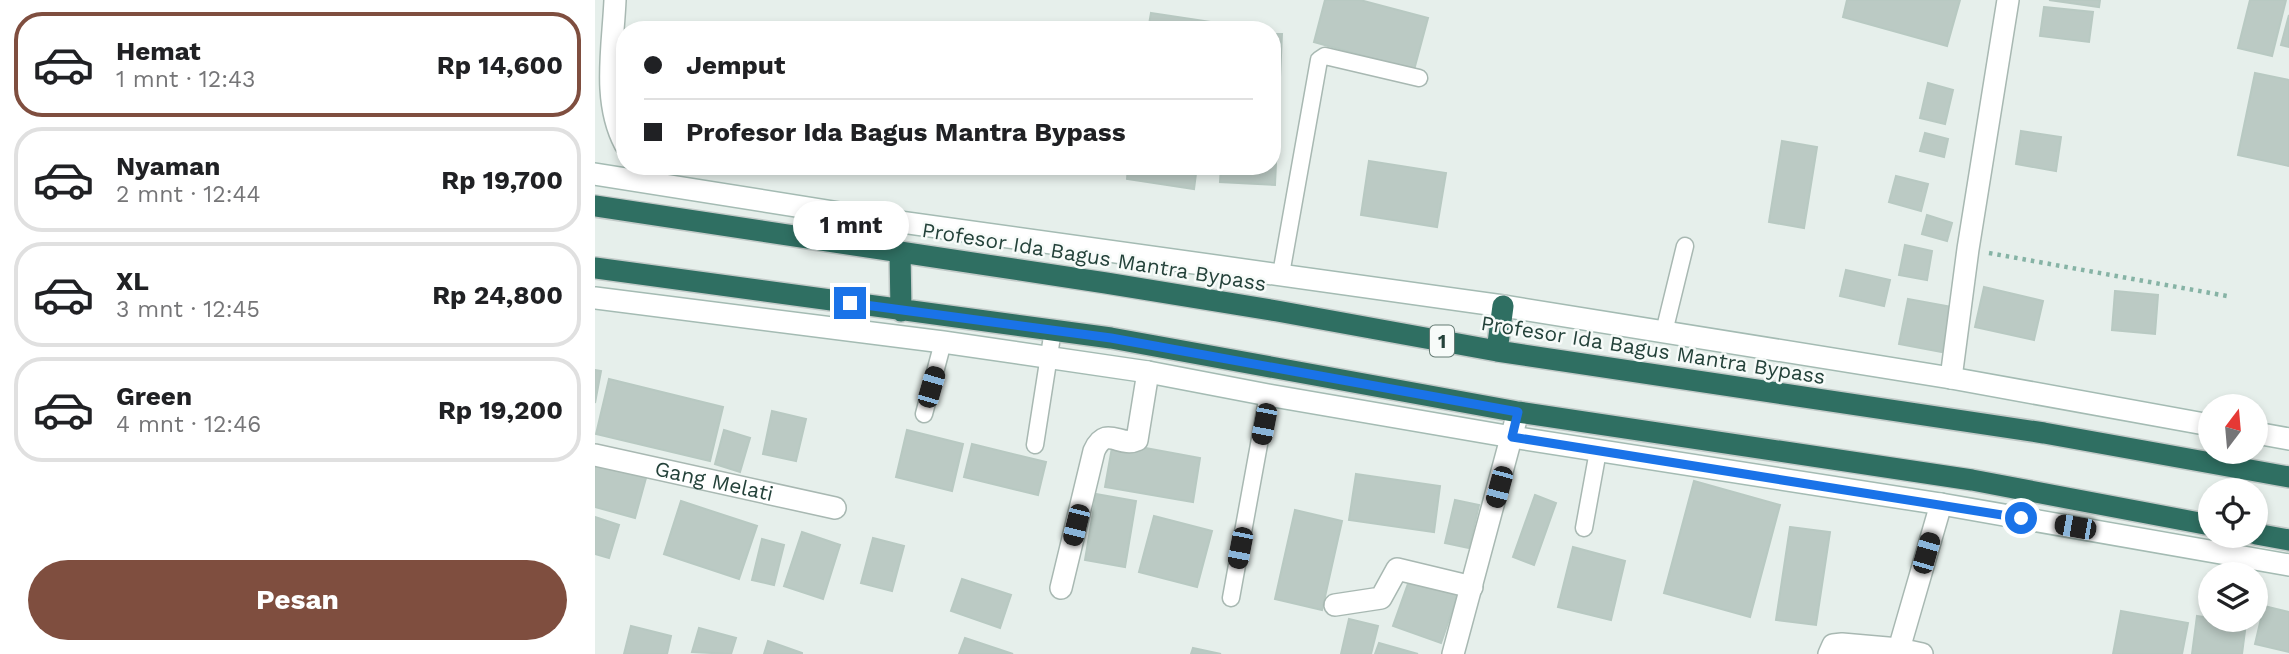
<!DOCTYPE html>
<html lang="id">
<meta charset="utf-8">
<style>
:root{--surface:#fff;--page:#f2f2f2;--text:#202124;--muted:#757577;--line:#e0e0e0;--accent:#7f4e3f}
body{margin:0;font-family:"Work Sans",sans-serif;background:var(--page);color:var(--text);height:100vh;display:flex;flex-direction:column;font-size:26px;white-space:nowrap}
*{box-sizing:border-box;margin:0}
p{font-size:23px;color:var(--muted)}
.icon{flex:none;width:38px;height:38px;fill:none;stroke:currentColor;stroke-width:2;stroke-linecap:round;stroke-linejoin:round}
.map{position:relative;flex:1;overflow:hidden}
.side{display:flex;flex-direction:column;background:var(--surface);width:595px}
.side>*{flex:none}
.banner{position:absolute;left:21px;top:21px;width:665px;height:154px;border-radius:28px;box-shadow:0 4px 10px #0003;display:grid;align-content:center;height:154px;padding:0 28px;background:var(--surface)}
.needle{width:46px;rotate:16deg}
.controls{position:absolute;left:1603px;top:394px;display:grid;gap:14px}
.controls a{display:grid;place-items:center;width:70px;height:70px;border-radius:50%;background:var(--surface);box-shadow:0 4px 10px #0003;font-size:35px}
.end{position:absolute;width:32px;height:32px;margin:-16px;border:9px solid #1a73e8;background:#fff;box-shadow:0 0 0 4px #fff}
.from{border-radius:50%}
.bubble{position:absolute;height:49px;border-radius:24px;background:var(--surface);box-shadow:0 4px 10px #0003;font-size:23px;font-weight:700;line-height:49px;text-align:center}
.car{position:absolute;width:21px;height:42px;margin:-21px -10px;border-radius:9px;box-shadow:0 0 5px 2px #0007;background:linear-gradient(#222 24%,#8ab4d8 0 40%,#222 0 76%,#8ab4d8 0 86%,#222 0)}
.banner b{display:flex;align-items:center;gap:24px;height:66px;font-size:26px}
.banner b+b{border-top:2px solid var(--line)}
.banner i{width:18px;height:18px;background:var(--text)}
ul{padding:12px 0 0;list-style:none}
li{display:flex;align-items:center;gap:21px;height:105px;margin:0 14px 10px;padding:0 14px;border:4px solid var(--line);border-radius:28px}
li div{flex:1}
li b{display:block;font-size:26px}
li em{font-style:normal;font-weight:700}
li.active{border-color:var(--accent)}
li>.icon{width:63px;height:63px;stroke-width:1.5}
.button{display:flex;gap:14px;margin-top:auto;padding:14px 28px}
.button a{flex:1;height:80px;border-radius:42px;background:var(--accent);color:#fff;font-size:28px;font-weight:700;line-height:80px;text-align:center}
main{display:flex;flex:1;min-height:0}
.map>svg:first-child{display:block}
.building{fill:#bbcac4;stroke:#b8c9c2;stroke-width:2}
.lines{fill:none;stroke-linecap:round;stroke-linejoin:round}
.lane-casing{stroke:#a8b8b2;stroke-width:19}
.street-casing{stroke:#a8b8b2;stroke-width:24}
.secondary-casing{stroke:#a4bbb3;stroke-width:24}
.highway-casing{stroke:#c2cac8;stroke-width:24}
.path{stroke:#86b3a5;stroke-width:4.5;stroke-dasharray:3.5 5;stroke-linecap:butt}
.lane{stroke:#fff;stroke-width:16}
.street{stroke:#fff;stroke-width:21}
.secondary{stroke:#fff;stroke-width:21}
.highway{stroke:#2f6f62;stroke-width:21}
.route{stroke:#1a73e8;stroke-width:9}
.labels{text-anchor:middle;stroke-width:5;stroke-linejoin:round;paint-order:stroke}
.shield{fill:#f7fbf9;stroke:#637a73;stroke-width:2}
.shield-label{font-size:19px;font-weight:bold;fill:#24423a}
.street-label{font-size:21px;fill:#24423a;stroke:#f7fbf9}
</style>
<main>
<section class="side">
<ul>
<li class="active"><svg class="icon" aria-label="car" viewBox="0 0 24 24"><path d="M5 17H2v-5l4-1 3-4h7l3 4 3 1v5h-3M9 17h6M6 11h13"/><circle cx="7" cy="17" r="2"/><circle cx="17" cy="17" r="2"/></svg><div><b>Hemat</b><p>1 mnt · 12:43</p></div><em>Rp 14,600</em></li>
<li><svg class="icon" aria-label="car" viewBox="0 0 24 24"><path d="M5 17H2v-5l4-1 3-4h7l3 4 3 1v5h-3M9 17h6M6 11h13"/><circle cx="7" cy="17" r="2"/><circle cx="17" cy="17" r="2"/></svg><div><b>Nyaman</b><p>2 mnt · 12:44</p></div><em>Rp 19,700</em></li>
<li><svg class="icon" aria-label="car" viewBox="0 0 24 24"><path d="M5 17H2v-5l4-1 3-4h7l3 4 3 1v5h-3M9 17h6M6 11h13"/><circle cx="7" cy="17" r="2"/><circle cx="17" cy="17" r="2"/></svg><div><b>XL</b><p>3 mnt · 12:45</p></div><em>Rp 24,800</em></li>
<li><svg class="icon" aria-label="car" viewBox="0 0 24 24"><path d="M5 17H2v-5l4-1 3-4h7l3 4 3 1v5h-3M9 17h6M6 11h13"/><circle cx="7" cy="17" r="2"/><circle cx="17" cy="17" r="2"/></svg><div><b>Green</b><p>4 mnt · 12:46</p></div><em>Rp 19,200</em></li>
</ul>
<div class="button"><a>Pesan</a></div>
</section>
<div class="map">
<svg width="1694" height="654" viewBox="0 0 1694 654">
<rect width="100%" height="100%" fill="#e6efeb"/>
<path class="building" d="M 730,0 L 765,0 L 833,18 L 819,70 L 719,42 Z
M 1252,0 L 1365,0 L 1352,46 L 1248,17 Z
M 1454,0 L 1505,0 L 1504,7 Z
M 1655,0 L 1691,0 L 1677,56 L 1643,48 Z
M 1449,7 L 1498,12 L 1494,42 L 1445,36 Z
M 556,13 L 623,23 L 622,30 L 553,30 Z
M 1694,15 L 1694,47 L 1686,45 Z
M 677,34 L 687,34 L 680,185 L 625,182 L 626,166 L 677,166 Z
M 1660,73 L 1694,80 L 1694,166 L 1643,155 Z
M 1333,83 L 1358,90 L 1350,124 L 1325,118 Z
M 1426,131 L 1466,137 L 1461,171 L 1421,164 Z
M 1330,133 L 1353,139 L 1349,157 L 1325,151 Z
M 1187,141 L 1222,147 L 1209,228 L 1174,222 Z
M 774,161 L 851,173 L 842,227 L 766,215 Z
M 533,166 L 602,166 L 599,189 L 532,179 Z
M 1301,176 L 1333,184 L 1326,211 L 1294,202 Z
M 1332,215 L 1357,223 L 1352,241 L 1327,234 Z
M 1310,245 L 1337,251 L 1332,280 L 1304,275 Z
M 1251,270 L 1295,280 L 1289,306 L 1245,296 Z
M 1389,287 L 1448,301 L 1439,340 L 1380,327 Z
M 1520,291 L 1563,295 L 1560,334 L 1517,330 Z
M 1313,299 L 1357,307 L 1347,352 L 1304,344 Z
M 0,370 L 6,371 L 0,403 Z
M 14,379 L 128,407 L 115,461 L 1,434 Z
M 177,411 L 211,419 L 201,461 L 168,454 Z
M 129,430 L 155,438 L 145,472 L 120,464 Z
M 312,430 L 368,444 L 357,491 L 301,477 Z
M 518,442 L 605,458 L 598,502 L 510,487 Z
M 377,444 L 451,462 L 443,495 L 369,477 Z
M 0,465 L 51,478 L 40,518 L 0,507 Z
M 761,474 L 845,486 L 839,532 L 754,520 Z
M 1099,481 L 1185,505 L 1155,617 L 1069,593 Z
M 501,494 L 541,501 L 530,567 L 490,560 Z
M 940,495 L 961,503 L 939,565 L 918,557 Z
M 860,500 L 884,505 L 874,548 L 850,543 Z
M 86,501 L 162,526 L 144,579 L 69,554 Z
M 700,510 L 747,521 L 727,610 L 680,599 Z
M 559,516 L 617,531 L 602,587 L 544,572 Z
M 0,517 L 24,525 L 14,558 L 0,554 Z
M 1195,527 L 1235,532 L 1221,625 L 1181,620 Z
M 207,532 L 245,545 L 228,599 L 189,586 Z
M 278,538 L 309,546 L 297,591 L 266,583 Z
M 167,539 L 189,545 L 179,585 L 157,580 Z
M 978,547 L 1030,561 L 1016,620 L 963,607 Z
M 815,578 L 863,594 L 846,643 L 798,626 Z
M 367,579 L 416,595 L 405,628 L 356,611 Z
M 1669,606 L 1694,612 L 1694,652 L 1660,644 Z
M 1526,611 L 1593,623 L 1587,654 L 1518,654 Z
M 1602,616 L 1651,623 L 1647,654 L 1597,654 Z
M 754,619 L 783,626 L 776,654 L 746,654 Z
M 36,626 L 76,636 L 72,654 L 29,654 Z
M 104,628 L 141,638 L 136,654 L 97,652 Z
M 370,638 L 418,654 L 364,654 Z
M 173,641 L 207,653 L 207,654 L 169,654 Z
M 784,643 L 823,654 L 780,654 Z
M 598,648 L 626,654 L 596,654 Z"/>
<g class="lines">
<g class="lane-casing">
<path id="lane" d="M 686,274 L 724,60 L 730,56 L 824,78
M 1069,332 L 1090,246
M 329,414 L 348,342
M 440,445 L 458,330
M 989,528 L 1003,451
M 636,598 L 673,395"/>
</g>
<g class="street-casing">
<g id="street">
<path d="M 20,0 C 18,47 7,101 30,144"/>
<path d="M 43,166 L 53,181"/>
<path d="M 1356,378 L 1373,249 L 1413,0"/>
<path id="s1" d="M 0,455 L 240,508"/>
<path d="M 466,588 L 499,451 C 511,424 525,448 542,440 L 553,372"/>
<path d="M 740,605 L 786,598 L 802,569 L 877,587"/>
<path d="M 1304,649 L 1327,654"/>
<path d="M 858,654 L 923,412"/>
<path d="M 1234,654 L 1238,645 L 1247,644 L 1304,649 L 1346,504"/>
</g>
</g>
<g class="secondary-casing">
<path id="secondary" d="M 0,174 L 270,217 L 908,306 L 1356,378 L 1615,425
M 0,298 L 348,342 L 553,372 L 673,395 L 917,437 L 1346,504 L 1694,565
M 1661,433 L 1694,439"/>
</g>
<g class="highway-casing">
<path id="highway" d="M 0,206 L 511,283 L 682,311 L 902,351 L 1449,433 L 1694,477
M 305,252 L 306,311
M 0,268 L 516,338 L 923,412 L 1377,480 L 1615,525
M 902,351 L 908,306
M 1661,534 L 1694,540"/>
</g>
<path class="path" d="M 1394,253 L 1632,296"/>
<use href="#lane" class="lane"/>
<use href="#street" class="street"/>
<use href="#secondary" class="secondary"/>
<use href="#highway" class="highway"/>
</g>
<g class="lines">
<path class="route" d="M 255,303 L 516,338 L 923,412 L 917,437 L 1426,518"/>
</g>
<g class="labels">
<rect class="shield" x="835" y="325.5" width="24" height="31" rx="5"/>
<g class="shield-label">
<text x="847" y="348">1</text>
</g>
<g class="street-label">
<text transform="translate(499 257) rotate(9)" y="7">Profesor Ida Bagus Mantra Bypass</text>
<text transform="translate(1058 350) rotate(9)" y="7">Profesor Ida Bagus Mantra Bypass</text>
<text dy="7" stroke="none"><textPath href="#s1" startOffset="122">Gang Melati</textPath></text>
</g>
</g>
</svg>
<div class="controls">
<a><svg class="needle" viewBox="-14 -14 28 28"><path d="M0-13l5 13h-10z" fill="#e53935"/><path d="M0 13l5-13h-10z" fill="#757577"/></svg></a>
<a><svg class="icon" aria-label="locate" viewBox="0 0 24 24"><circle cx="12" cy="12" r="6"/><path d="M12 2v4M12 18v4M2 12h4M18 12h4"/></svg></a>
<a><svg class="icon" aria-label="layers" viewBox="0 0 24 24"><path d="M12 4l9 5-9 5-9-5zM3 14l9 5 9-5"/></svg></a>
</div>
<i class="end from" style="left:1426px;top:518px"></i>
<i class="end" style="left:255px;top:303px"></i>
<div class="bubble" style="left:198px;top:201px;width:116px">1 mnt</div>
<i class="car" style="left:336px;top:387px;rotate:16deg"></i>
<i class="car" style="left:669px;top:424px;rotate:191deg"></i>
<i class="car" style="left:904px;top:487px;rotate:195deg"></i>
<i class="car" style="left:481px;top:525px;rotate:194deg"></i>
<i class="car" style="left:1480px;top:527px;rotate:280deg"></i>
<i class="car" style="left:645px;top:548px;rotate:191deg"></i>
<i class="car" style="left:1331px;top:553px;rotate:16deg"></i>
<div class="banner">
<b><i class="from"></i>Jemput</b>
<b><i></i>Profesor Ida Bagus Mantra Bypass</b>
</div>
</div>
</main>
